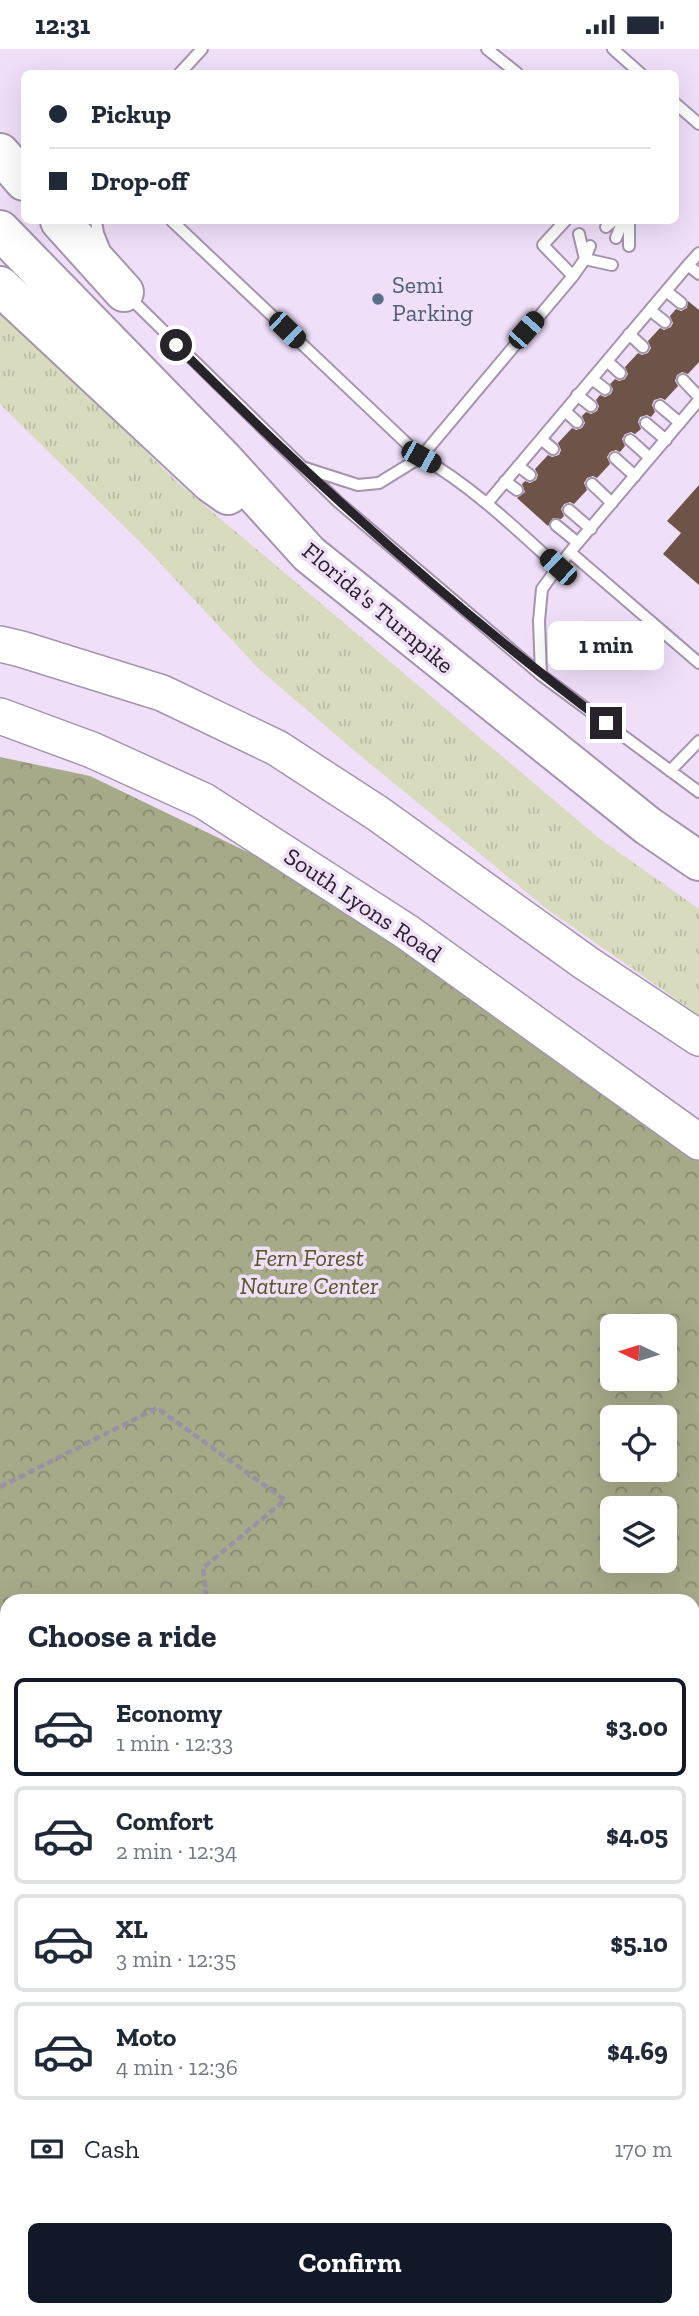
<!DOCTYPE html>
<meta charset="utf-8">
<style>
:root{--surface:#fff;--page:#f6f6f7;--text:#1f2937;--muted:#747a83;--line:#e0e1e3;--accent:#111827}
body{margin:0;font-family:"Zilla Slab",serif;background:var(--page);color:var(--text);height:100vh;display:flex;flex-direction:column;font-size:26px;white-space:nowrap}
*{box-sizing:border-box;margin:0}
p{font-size:23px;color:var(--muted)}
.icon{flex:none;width:38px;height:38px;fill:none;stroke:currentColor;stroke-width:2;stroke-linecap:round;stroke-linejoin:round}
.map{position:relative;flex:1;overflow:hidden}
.panel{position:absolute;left:0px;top:1545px;width:700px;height:723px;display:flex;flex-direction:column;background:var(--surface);border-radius:21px 21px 0 0;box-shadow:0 7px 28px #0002}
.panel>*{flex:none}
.banner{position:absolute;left:21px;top:21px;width:658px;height:154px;border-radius:10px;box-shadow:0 7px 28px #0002;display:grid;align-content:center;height:154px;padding:0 28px;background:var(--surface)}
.needle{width:46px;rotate:274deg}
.fabs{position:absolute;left:600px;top:1265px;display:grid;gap:14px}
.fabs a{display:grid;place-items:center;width:77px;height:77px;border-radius:10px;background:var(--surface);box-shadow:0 7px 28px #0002;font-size:35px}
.end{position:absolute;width:32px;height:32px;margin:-16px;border:9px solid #28222b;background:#fff;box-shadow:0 0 0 4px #fff}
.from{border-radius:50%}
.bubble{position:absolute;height:49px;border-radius:10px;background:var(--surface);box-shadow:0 7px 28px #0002;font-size:23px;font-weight:800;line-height:49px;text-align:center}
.car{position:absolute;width:21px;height:42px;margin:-21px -10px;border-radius:9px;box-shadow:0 0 5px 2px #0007;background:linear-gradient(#222 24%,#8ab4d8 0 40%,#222 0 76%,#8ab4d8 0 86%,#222 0)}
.banner b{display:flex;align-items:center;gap:24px;height:66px;font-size:26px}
.banner b+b{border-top:2px solid var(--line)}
.banner i{width:18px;height:18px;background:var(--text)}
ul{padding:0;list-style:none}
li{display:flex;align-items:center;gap:21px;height:98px;margin:0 14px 10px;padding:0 14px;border:4px solid var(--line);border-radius:10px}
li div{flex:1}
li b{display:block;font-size:26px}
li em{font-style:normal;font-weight:800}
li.on{border-color:var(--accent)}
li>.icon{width:63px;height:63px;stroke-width:1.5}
h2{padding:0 28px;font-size:32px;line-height:84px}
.pay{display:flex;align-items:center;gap:18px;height:77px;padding:0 28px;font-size:26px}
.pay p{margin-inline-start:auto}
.cta{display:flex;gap:14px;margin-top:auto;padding:14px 28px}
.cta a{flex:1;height:80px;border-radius:10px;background:var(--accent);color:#fff;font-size:28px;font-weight:800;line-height:80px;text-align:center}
.status{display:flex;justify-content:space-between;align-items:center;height:49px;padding:0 35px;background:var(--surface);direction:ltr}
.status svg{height:19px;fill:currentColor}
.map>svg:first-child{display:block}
.grass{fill:url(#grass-tufts)}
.forest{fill:url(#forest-crowns);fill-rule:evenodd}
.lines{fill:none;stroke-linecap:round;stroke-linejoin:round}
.canal{stroke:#98bfcb;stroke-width:24}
.building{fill:#6e5348}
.lane-casing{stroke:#a495ad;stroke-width:14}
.primary-casing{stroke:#a495ad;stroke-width:38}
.highway-casing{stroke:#a495ad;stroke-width:42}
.path{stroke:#9c90a3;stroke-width:4.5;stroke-dasharray:7 3.5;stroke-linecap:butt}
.lane{stroke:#fff;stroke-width:10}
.primary{stroke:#fff;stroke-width:35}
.highway{stroke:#fff;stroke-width:38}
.route{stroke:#28222b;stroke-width:9}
.service-dot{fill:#5c6f8a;stroke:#f0dff9;stroke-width:2.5}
.labels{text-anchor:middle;stroke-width:7;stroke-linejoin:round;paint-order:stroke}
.service-label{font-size:24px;fill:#4e5e75;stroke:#f0dff9;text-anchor:start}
.street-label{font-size:24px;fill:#28222b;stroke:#f0dff9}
.park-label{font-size:24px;font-style:italic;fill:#555722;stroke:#f0dff9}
</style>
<div class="status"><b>12:31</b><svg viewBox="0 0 49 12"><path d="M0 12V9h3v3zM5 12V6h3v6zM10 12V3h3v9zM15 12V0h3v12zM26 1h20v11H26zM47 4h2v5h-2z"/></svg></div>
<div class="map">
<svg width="699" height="2267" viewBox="0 0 699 2267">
<defs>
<pattern id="grass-tufts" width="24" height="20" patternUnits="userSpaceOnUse" patternTransform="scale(1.75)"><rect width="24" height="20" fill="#d8dbbe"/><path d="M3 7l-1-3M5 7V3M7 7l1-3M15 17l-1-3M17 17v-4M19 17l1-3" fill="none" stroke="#b9bca3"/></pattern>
<pattern id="forest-crowns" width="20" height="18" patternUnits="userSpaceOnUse" patternTransform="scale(1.75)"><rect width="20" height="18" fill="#a7aa89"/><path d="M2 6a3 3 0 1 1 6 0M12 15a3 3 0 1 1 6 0" fill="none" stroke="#888a70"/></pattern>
</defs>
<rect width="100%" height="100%" fill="#f0dff9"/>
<path class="grass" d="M 0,259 L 178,434 L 600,790 L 699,860 L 699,966 L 547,860 L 350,698 L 258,619 L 142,495 L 0,355 Z"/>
<path class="forest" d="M 0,708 L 90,727 L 254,806 L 699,1093 L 699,2267 L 0,2267 ZM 612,1278 L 665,1278 L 665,1330 L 612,1330 ZM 612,1368 L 665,1368 L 665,1421 L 612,1421 ZM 612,1460 L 665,1460 L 665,1512 L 612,1512 ZM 7,1552 L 693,1552 L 693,2261 L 7,2261 Z"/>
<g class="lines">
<path class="canal" d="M 693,1825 L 699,1821
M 0,2254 L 7,2254"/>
</g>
<path class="building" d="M 688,252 L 699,261 L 699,313 L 688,325 L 682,323 L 677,326 L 675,332 L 678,337 L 665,351 L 661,349 L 654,351 L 652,356 L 655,363 L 651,368 L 647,366 L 640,368 L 638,373 L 641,380 L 635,385 L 631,383 L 625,385 L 622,390 L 625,397 L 620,403 L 616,401 L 610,403 L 607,408 L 610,415 L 597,429 L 593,427 L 587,429 L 584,434 L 587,441 L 574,455 L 570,453 L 564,455 L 561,460 L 564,467 L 561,470 L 553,469 L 548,477 L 517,449 L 525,443 L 522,435 L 525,432 L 530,434 L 536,431 L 538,426 L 535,420 L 548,406 L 552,408 L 559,406 L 561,401 L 558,394 L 572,379 L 576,381 L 582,379 L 585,374 L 582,367 L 586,363 L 591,365 L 597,362 L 599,357 L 596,351 L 600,346 L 605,348 L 611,345 L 613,340 L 610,335 L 615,330 L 619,332 L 625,330 L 628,325 L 625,318 L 638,304 L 642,306 L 648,304 L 651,299 L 648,292 L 660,279 L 664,281 L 671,278 L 673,274 L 670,267 L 676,260 L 681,262 L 687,259 Z
M 699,436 L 699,536 L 663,505 L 681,484 L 667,472 Z"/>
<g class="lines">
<g class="lane-casing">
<path id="lane" d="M 487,0 L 517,24
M 613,0 L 640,24
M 180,24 L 202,0
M 676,55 L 699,75
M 96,172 L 98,184 L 104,199
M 172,172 L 421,408 C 473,438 514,478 558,518 L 570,503 L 699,614
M 565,172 L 543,196 L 573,227
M 606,178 L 613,172
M 579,185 L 585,210
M 616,189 L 623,172
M 629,197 L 629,172
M 585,210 L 612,216
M 688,216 L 699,204
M 666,242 L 681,254
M 128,247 L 337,452 L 541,626 L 699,743
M 650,261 L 665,273
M 629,285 L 643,298
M 607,312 L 620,324
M 592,330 L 605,340
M 683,331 L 699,348
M 577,346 L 591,357
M 660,357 L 680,374
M 565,362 L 577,373
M 646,374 L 666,391
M 541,390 L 553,400
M 630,391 L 650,409
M 615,409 L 635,427
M 518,417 L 530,426
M 305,419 L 358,436 L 379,434 L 421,408 L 573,227 L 585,210 L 590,197
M 505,432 L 517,441
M 592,435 L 612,454
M 488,453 L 688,216 L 699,225
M 569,461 L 591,480
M 556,476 L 578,494
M 570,503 L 699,351
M 541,626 L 539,572 L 542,540 L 558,518
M 670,722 L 699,692"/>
</g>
<g class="primary-casing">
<path id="primary" d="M 0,595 L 21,600 L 162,644 L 277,699 L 377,764 L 586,914 L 699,989
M 0,667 L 92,701 L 204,752 L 407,883 L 699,1093"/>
</g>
<g class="highway-casing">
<path id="highway" d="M 0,104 L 24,132
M 60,172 L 124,243
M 0,181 L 224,411 L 309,505 L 648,777 L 699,812
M 0,237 L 211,434 L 228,446"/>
</g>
<path class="path" d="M 0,1438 L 157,1359 L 285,1451 L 203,1519 L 207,1552
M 0,1843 L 7,1843
M 0,2205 L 7,2204
M 693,2239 L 699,2239"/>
<use href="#lane" class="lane"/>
<use href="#primary" class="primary"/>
<use href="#highway" class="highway"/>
</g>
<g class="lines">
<path class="route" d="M 176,296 C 311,431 452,559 606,674"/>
</g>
<circle class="service-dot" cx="378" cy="250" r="7"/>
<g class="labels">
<g class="service-label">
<text x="392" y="244">Semi<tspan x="392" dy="28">Parking</tspan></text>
</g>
<g class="street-label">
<text transform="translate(378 559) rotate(40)" y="8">Florida's Turnpike</text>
<text transform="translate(363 856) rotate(34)" y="8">South Lyons Road</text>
</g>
<g class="park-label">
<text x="309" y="1217">Fern Forest<tspan x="309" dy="28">Nature Center</tspan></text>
</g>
</g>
</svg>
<div class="fabs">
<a><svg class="needle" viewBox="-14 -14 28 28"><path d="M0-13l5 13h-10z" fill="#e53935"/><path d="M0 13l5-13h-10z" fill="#747a83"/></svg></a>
<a><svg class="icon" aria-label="locate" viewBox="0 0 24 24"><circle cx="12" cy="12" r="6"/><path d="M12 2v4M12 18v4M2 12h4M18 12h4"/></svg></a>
<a><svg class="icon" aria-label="layers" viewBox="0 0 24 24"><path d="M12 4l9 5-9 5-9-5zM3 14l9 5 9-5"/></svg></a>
</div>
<i class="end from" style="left:176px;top:296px"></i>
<i class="end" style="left:606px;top:674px"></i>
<div class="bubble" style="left:548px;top:572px;width:116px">1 min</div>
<i class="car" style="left:287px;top:281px;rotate:134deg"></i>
<i class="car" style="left:526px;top:281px;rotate:41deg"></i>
<i class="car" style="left:421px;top:408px;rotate:119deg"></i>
<i class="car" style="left:558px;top:518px;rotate:313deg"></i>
<div class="banner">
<b><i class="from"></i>Pickup</b>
<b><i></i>Drop-off</b>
</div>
<section class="panel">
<h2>Choose a ride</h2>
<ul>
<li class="on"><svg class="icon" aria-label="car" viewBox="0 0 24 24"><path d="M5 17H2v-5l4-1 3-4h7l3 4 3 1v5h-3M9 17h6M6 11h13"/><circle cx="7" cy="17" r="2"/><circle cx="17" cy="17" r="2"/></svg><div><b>Economy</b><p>1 min · 12:33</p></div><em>$3.00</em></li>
<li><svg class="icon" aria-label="car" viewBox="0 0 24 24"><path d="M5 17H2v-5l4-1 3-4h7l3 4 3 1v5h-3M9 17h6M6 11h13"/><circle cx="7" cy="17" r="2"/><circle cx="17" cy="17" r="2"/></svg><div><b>Comfort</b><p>2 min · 12:34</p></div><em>$4.05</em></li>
<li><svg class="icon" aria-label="car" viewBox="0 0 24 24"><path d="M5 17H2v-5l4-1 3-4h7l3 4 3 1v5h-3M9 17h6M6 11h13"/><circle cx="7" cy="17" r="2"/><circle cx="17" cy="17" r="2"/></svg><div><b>XL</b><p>3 min · 12:35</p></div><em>$5.10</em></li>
<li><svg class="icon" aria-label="car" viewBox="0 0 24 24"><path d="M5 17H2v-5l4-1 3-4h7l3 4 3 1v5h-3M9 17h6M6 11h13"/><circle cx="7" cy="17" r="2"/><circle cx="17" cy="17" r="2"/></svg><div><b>Moto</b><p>4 min · 12:36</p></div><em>$4.69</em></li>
</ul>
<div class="pay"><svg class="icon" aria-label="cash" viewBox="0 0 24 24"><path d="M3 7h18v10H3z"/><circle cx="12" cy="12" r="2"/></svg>Cash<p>170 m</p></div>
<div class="cta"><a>Confirm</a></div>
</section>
</div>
